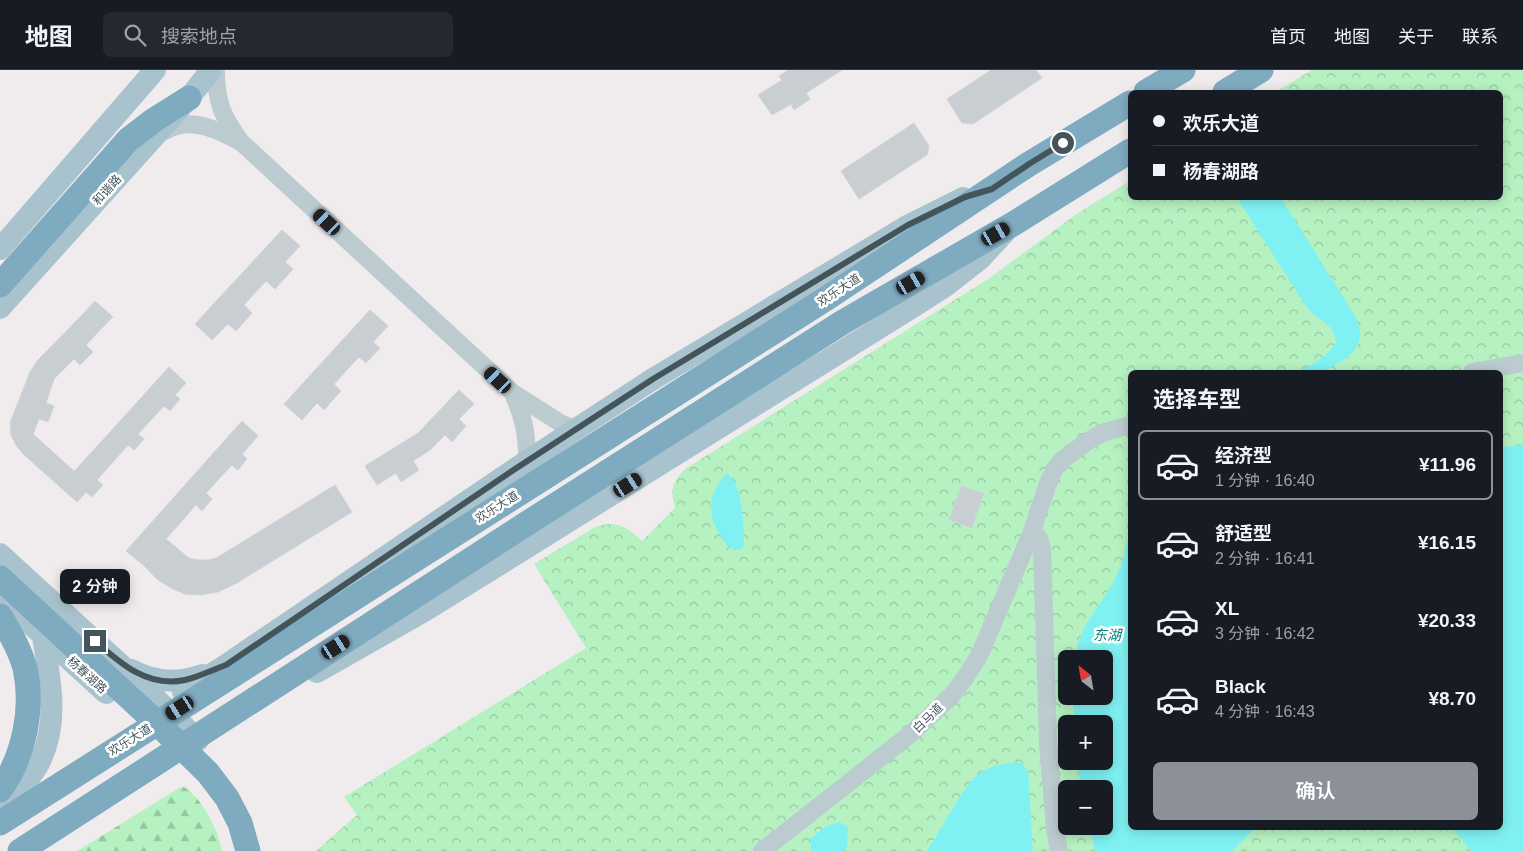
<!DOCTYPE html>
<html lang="zh">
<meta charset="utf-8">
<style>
:root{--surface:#171b24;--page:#242831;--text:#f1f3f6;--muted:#9ea1a6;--line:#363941;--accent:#8c9099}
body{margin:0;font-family:Arial,"Noto Sans SC",sans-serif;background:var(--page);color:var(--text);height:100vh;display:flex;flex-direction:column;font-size:19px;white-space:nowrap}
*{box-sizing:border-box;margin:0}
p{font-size:16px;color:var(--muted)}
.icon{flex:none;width:28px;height:28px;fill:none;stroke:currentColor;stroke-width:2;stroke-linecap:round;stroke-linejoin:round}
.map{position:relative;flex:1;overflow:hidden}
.sheet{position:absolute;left:1128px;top:300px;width:375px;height:460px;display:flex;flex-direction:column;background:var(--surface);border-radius:8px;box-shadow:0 2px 12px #0003}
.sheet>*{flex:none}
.guide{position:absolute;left:1128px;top:20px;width:375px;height:110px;border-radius:8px;box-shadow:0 2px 12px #0003;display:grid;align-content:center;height:110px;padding:0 25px;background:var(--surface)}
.needle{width:32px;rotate:329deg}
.fabs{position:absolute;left:1058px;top:580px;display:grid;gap:10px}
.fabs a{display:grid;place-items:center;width:55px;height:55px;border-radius:8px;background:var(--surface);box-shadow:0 2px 12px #0003;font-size:25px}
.end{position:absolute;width:22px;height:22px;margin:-11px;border:6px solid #43555b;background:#fff;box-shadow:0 0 0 2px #fff}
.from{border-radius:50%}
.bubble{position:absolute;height:35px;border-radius:8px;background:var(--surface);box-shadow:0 2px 12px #0003;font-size:16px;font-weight:600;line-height:35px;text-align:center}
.car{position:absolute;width:15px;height:30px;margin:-15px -8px;border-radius:6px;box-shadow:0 0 4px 1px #0007;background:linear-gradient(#222 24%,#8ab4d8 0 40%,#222 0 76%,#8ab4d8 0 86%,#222 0)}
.guide b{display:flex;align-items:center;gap:18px;height:48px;font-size:19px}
.guide b+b{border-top:1px solid var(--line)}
.guide i{width:12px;height:12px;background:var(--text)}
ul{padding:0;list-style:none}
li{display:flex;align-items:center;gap:15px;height:70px;margin:0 10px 8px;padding:0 15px;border:2px solid transparent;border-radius:8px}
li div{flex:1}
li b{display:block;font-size:19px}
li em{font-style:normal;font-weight:600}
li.selected{border-color:var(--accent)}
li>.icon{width:45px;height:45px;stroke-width:1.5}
h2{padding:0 25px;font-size:22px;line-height:60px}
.action{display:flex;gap:10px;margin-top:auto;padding:10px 25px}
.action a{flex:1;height:58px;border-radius:8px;background:var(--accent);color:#fff;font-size:20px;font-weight:600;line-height:58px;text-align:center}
header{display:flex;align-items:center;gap:30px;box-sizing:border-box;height:70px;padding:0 25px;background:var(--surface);border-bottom:1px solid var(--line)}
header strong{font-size:24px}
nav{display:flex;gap:28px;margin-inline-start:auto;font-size:18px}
.search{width:350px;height:45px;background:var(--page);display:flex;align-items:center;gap:12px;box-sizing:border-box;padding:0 18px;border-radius:8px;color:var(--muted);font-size:19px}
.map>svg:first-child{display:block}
.forest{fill:url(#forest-firs)}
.park{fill:url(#park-crowns);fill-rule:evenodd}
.water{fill:#7ff1f2}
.pier{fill:#f0eced}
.building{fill:#c8ced2;stroke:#d0d4d9}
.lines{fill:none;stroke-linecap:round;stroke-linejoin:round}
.minor{stroke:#bbcbd0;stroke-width:18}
.major{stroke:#a9c3ce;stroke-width:22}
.highway{stroke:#7fabc0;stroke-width:25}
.route{stroke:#43555b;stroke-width:6}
.labels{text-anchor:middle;stroke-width:5;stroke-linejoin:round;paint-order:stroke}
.street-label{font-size:12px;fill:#43555b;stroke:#fff}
.water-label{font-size:14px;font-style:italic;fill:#067f81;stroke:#fff}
</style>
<header>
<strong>地图</strong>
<div class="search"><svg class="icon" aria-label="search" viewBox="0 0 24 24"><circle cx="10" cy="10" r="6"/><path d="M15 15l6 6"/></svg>搜索地点</div>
<nav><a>首页</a><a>地图</a><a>关于</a><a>联系</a></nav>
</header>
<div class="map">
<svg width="1523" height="781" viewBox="0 0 1523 781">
<defs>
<pattern id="forest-firs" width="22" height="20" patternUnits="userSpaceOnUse" patternTransform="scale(1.25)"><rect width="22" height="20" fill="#b6f2c1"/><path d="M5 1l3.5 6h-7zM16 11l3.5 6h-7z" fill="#96c7a0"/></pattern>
<pattern id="park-crowns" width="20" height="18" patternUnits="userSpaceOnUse" patternTransform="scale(1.25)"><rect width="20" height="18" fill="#b6f2c1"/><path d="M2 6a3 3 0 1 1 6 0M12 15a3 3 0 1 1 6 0" fill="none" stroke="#96c7a0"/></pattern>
</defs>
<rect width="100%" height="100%" fill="#f0eced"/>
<path class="forest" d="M 184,717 C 203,729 218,760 222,781 L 77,781 L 179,718 Z"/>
<path class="park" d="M 1312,0 L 1523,0 L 1523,781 L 316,781 L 357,745 L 344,727 L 586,578 L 534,494 L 595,457 C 616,450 626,456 642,471 L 675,438 C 670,420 672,412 685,399 L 988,209 L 1078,143 L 1130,111 L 1130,128 L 1500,128 L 1500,22 L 1275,22 ZM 1130,302 L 1500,302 L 1500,758 L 1130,758 ZM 1066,589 L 1104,589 L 1104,626 L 1066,626 ZM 1066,654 L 1104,654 L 1104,691 L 1066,691 ZM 1066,719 L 1104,719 L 1104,756 L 1066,756 Z"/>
<path class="water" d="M 1237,128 L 1281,128 L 1357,249 C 1365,271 1356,283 1337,294 C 1333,296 1328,300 1323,302 C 1315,305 1301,303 1292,302 C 1306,300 1330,285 1336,272 C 1335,253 1317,251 1307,238 Z
M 1510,376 L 1523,376 L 1523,781 L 1471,781 L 1452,758 L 1500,758 L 1500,378 Z
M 726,404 L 728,404 C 743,416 743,452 744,470 L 743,478 L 739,480 C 735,480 732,479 728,476 C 722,471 711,449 711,441 C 710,430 717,411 726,404 Z
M 1130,463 L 1130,758 L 1255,758 L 1232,781 L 1095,781 L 1089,756 L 1104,756 L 1104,719 L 1081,719 L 1077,691 L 1104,691 L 1104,654 L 1074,654 L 1073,626 L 1104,626 L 1104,589 L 1075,589 C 1079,554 1102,536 1116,507 C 1123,494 1125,477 1130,463 Z
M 1017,692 L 1023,694 L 1028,701 L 1033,781 L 927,781 C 940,763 965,710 983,701 C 994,695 1006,693 1017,692 Z
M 840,752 L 848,758 L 847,777 L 844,781 L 811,781 L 810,769 L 825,757 Z"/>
<path class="pier" d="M 1130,0 L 1276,0 L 1285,16 L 1275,22 L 1130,22 L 1130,80 L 1128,79 L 1093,23 Z"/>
<path class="building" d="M 788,0 L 842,0 L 806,23 L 810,29 L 794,40 L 791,34 L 772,45 L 758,25 L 782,10 L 779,6 Z
M 991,0 L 1036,0 L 1042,8 L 973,54 L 962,53 L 947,29 Z
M 914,53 L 929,76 L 927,85 L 859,129 L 841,101 Z
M 282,160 L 300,176 L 285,192 L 293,199 L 275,219 L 266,211 L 244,235 L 252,243 L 236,261 L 228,254 L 212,270 L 195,254 Z
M 95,231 L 113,247 L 101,259 L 84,243 Z
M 370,240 L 388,256 L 373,272 L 380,278 L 366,293 L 359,287 L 334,314 L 341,321 L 324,340 L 317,333 L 302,350 L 284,334 Z
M 84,243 L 101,259 L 86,275 L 93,282 L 80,295 L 74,289 L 54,309 L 46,333 L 54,336 L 48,352 L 39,349 L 33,364 L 74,401 L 60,417 L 23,384 L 16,375 L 11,365 L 10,353 L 30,302 L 37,291 Z
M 169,297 L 186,313 L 175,325 L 180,329 L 170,341 L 164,336 L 138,364 L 144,369 L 134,380 L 128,375 L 97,410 L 103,415 L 92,427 L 86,422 L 77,432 L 60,417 Z
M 459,320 L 474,334 L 459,349 L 466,356 L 452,372 L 445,365 L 430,380 L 413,391 L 419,400 L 401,412 L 396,403 L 377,415 L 365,396 L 418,363 Z
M 242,351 L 258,366 L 242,384 L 247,389 L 238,400 L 232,395 L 206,423 L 212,429 L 202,441 L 196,435 L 166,469 L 172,474 L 160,487 L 155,482 L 143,495 L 126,481 Z
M 335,415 L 352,442 L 237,513 L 218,522 L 201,525 L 185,524 L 171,518 L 158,510 L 143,495 L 155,482 L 160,487 L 172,474 L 189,488 L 199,490 L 209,490 L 218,487 Z
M 961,416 L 984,423 L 972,458 L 949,450 Z"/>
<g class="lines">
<path class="minor" d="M 216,0 C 216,32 222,46 241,72 L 513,323 L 562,354 L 576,359
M 157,64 C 164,61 172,57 180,55 C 201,51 223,63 241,72
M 1472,302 L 1523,293
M 513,323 C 524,350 527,362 527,391
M 1031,464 L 1039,468 L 1042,479 L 1048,674 L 1055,758 L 1059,781
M 762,781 L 913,662 L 952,625 L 965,608 L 979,586 L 1031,464 L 1047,416 L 1054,400 L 1062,390 L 1088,371 L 1102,363 L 1130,355"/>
<path class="major" d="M 0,179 L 155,0
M 0,238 L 189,28 L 211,0
M 0,484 L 120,594 L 198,670
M 0,526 L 106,623
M 131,600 C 153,612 178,614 202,605
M 317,602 L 426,540 L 916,235 L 944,217 L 980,189 L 1005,162
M 183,622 L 226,595 L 512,401 L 653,309 L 909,155 L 963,128
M 7,734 C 17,722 30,709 38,695 C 60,655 50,609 43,567"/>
<path class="highway" d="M 1146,22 L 1183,0
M 1225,22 L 1261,0
M 0,215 L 128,70 L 154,50 L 189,28
M 0,508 L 158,654 L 208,703 L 227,728 L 240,753 L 248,781
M 0,546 C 10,562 20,580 25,598 C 34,638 24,687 0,720
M 0,753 L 827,228 L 1029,94 L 1130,33
M 20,781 L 526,454 L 843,252 L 1013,154 L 1130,81"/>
</g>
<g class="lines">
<path class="route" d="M 95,571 C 121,594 148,618 185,610 C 199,607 212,600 226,595 L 512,401 L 653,309 L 908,155 L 965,127 L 992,119 L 1029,94 L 1063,73"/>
</g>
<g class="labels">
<g class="street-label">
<text transform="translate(107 120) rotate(-48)" y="4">和谐路</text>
<text transform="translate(839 220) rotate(-33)" y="4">欢乐大道</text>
<text transform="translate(497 437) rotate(-32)" y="4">欢乐大道</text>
<text transform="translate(87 605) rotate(42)" y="4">杨春湖路</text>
<text transform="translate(928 648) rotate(-44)" y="4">白马道</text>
<text transform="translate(130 670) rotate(-32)" y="4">欢乐大道</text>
</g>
<g class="water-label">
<text x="1107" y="570">东湖</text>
</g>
</g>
</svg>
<div class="fabs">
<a><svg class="needle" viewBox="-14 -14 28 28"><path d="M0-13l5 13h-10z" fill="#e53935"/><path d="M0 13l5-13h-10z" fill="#9ea1a6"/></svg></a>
<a>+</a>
<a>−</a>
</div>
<i class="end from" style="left:1063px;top:73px"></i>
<i class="end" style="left:95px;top:571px"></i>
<div class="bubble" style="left:60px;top:499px;width:70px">2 分钟</div>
<i class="car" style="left:327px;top:152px;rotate:313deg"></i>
<i class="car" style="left:996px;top:164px;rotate:60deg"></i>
<i class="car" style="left:911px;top:213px;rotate:60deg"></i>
<i class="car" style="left:498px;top:310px;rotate:313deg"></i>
<i class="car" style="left:628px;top:415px;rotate:58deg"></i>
<i class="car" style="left:336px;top:577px;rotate:57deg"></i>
<i class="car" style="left:180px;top:638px;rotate:237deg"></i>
<div class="guide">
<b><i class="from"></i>欢乐大道</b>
<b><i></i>杨春湖路</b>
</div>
<section class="sheet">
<h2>选择车型</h2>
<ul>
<li class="selected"><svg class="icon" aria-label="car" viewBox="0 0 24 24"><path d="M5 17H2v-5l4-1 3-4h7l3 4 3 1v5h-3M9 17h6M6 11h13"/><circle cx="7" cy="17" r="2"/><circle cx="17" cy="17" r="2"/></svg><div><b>经济型</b><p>1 分钟 · 16:40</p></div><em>¥11.96</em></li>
<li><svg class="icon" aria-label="car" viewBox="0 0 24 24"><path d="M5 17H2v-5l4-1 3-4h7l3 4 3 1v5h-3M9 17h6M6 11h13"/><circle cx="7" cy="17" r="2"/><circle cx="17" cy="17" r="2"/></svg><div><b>舒适型</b><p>2 分钟 · 16:41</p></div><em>¥16.15</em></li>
<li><svg class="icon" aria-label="car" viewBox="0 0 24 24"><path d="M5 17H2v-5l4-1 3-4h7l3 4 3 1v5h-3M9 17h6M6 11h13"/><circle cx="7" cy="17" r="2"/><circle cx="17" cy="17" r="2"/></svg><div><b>XL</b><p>3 分钟 · 16:42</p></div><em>¥20.33</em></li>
<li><svg class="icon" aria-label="car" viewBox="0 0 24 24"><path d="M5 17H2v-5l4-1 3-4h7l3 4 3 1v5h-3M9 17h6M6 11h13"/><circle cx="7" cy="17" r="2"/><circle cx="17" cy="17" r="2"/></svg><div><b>Black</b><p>4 分钟 · 16:43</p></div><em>¥8.70</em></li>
</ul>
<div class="action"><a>确认</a></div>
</section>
</div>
